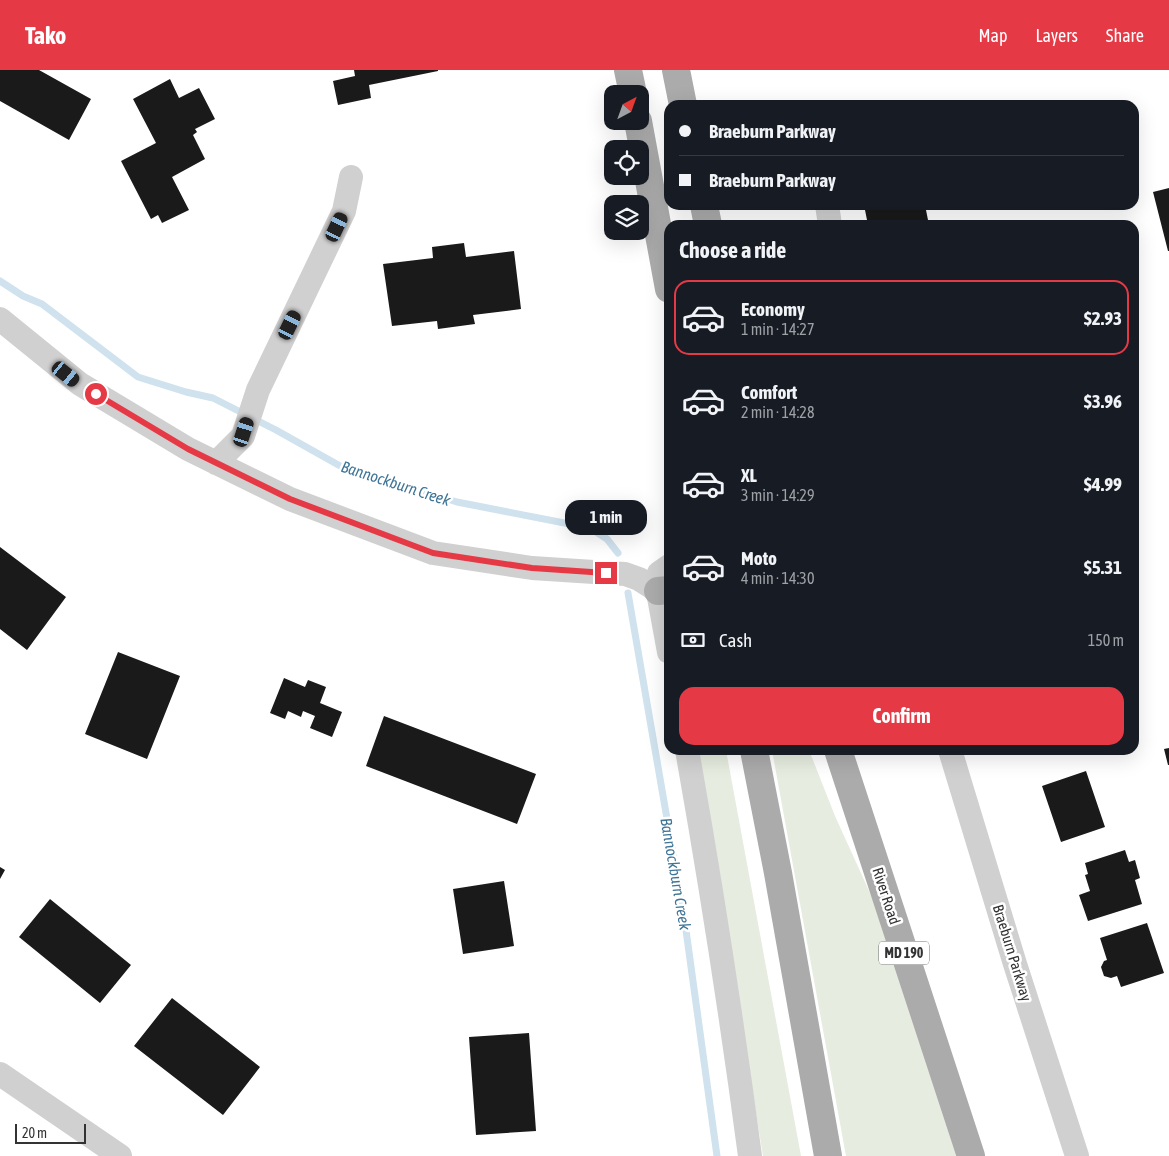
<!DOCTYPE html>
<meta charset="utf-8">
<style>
:root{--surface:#171b24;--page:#242831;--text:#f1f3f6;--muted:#9ea1a6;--line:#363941;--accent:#e63946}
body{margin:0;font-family:"Asap Condensed",sans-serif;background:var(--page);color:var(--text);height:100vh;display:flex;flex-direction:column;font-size:19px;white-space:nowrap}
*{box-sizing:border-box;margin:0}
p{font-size:16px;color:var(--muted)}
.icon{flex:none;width:28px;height:28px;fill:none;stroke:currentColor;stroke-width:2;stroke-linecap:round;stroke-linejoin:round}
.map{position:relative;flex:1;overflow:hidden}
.drawer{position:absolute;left:664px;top:150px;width:475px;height:535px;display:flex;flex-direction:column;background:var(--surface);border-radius:15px;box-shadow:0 5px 20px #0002}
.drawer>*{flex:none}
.banner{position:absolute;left:664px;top:30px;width:475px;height:110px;border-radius:15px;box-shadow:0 5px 20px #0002;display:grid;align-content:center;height:110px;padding:0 15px;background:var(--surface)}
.needle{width:32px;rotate:41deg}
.buttons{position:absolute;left:604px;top:15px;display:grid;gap:10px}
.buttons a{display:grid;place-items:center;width:45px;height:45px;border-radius:10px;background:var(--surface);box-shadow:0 5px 20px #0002;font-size:25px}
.scale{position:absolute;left:15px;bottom:12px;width:71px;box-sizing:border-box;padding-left:5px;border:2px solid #333;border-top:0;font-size:14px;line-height:18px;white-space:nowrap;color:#333;-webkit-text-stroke:4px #fff;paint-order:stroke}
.end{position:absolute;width:22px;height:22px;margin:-11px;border:6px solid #e63946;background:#fff;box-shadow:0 0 0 2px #fff}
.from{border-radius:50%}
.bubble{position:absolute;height:35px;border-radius:15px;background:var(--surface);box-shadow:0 5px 20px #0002;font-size:16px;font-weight:700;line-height:35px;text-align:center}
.car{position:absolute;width:15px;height:30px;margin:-15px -8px;border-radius:6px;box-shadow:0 0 4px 1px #0007;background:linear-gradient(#222 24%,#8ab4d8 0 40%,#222 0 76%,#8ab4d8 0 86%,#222 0)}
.banner b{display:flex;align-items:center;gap:18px;height:48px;font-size:19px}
.banner b+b{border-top:1px solid var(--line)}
.banner i{width:12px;height:12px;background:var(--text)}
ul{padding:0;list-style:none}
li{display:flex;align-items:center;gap:15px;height:75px;margin:0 10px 8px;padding:0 5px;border:2px solid transparent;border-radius:15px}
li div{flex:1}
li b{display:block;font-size:19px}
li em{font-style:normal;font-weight:700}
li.on{border-color:var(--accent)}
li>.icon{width:45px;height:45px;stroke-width:1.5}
h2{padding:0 15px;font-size:22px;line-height:60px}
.pay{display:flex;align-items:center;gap:12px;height:55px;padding:0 15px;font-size:19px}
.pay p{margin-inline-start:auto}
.primary-button{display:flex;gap:10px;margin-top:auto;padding:10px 15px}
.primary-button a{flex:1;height:58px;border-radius:15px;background:var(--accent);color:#fff;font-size:20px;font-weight:700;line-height:58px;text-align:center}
header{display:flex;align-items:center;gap:30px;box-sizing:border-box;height:70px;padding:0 25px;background:var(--accent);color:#fff}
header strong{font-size:24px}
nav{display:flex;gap:28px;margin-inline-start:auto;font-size:18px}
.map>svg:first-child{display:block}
.green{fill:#e6ecdf}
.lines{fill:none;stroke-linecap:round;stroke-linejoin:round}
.stream{stroke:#cfe2ee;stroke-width:7}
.building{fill:#1a1a1a}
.minor{stroke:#d0d0d0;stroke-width:24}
.major{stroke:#ababab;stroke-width:28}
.route{stroke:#e63946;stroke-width:6}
.labels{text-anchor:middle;stroke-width:5;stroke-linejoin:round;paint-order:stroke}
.shield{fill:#fff;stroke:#707070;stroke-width:1}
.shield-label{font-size:14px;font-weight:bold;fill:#333}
.street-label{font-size:15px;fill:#333;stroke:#fff}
.water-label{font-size:16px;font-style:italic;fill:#3f7597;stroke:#fff}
</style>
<header>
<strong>Tako</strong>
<nav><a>Map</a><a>Layers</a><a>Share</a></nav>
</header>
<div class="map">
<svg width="1169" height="1086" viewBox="0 0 1169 1086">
<rect width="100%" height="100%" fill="#fff"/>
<path class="green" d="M 697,680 L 726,680 L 801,1086 L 763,1086 Z
M 772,680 L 809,680 L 835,746 L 875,834 L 961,1086 L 846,1086 Z"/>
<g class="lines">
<path class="stream" d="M 0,211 L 23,226 L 42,234 L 138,307 L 186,322 L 213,328 L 276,360 L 342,397 L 457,432 L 590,458 L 607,469 L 618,483
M 628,523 L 685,853 L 717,1086"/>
</g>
<path class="building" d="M 0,0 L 39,0 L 91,29 L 69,70 L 0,31 Z
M 354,0 L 438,0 L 438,1 L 369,15 L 371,28 L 338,35 L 333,11 L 355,6 Z
M 170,9 L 179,28 L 199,18 L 215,49 L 195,59 L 197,62 L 193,65 L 205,89 L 172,107 L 189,140 L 162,153 L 158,145 L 151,149 L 121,91 L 156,73 L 133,29 Z
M 1169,118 L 1169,181 L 1168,181 L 1153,122 Z
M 864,135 L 925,135 L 929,155 L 868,155 Z
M 464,173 L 466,187 L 514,181 L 521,239 L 473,245 L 475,254 L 438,259 L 437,251 L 392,256 L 383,194 L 433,188 L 432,177 Z
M 0,477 L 66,527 L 27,580 L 0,559 Z
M 118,582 L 180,606 L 147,689 L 85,664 Z
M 284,608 L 305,617 L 308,610 L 326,617 L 320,633 L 342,642 L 332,667 L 310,658 L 315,646 L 303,641 L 301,647 L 288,641 L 285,649 L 270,643 Z
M 384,646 L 536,704 L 517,754 L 366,696 Z
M 1169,678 L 1169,695 L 1168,695 L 1164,679 Z
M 1086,701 L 1105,757 L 1061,772 L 1042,716 Z
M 1125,780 L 1129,792 L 1135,790 L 1140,808 L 1135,810 L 1142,834 L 1088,851 L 1079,825 L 1090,821 L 1085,805 L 1088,804 L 1085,793 Z
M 0,797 L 5,800 L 0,809 Z
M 504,811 L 514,876 L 463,884 L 453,819 Z
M 50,829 L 131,895 L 100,933 L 19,867 Z
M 1147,853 L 1164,903 L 1121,917 L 1117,906 L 1111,908 L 1104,906 L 1101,897 L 1104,891 L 1107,890 L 1100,868 Z
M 172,928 L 260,997 L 223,1045 L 134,976 Z
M 529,963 L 536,1061 L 476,1065 L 469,967 Z"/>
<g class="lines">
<path class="minor" d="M 827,135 L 830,155
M 0,249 L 80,314 L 188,379 L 290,429 L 433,483 L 532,498 L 625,504 L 639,509 L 658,521
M 216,393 L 243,366 L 258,320 L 344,141 L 351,107
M 669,496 L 659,503 L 656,511 L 669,582
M 687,680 C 711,815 732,950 750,1086
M 950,680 L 1015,894 L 1077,1086
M 0,1004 L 120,1086"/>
<path class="major" d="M 628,0 L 633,24
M 676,0 L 683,35
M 638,51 L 669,219
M 704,135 L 708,155
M 658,521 L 669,520
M 754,680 L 778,803 L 828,1086
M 838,680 L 971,1086"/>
</g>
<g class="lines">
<path class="route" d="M 96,324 L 188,379 L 290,429 L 433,483 L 532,498 L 606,503"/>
</g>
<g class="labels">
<rect class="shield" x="879" y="871.5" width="50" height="23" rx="4"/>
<g class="shield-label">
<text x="904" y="888">MD 190</text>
</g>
<g class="street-label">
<text transform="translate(886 826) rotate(72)" y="5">River Road</text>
<text transform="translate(1012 883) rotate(73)" y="5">Braeburn Parkway</text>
</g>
<g class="water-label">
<text transform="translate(396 413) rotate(18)" y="6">Bannockburn Creek</text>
<text transform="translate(676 804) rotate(80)" y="6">Bannockburn Creek</text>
</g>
</g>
</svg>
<div class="buttons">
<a><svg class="needle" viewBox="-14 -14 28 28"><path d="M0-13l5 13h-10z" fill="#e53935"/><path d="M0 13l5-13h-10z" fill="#9ea1a6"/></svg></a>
<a><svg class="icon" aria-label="locate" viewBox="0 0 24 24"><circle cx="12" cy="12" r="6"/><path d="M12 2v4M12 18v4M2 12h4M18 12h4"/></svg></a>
<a><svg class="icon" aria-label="layers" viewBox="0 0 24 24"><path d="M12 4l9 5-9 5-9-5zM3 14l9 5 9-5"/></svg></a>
</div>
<div class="scale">20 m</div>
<i class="end from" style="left:96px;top:324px"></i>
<i class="end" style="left:606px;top:503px"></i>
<div class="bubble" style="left:565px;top:430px;width:82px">1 min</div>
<i class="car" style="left:337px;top:157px;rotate:25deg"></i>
<i class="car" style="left:290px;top:255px;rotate:26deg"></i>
<i class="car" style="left:66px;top:304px;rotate:129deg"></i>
<i class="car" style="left:244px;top:362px;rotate:18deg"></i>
<div class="banner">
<b><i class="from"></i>Braeburn Parkway</b>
<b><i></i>Braeburn Parkway</b>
</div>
<section class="drawer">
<h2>Choose a ride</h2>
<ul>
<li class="on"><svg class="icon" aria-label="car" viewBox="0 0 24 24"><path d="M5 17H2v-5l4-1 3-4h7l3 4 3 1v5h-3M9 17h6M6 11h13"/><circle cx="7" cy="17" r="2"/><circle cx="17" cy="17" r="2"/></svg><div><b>Economy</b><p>1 min · 14:27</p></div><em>$2.93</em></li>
<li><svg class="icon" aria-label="car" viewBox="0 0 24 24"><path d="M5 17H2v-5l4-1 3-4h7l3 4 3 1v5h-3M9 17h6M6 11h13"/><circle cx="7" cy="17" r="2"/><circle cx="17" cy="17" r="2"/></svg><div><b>Comfort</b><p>2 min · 14:28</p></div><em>$3.96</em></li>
<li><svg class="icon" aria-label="car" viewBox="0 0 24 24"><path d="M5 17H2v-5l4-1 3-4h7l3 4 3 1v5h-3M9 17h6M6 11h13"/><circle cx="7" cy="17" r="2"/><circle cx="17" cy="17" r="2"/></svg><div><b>XL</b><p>3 min · 14:29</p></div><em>$4.99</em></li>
<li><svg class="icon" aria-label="car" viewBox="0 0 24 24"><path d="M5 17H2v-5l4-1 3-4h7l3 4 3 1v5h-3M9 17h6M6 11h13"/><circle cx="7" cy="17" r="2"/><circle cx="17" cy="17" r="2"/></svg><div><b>Moto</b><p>4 min · 14:30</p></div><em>$5.31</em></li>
</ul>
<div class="pay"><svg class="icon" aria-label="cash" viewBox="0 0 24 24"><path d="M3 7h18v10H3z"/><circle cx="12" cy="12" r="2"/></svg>Cash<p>150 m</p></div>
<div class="primary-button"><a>Confirm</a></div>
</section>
</div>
